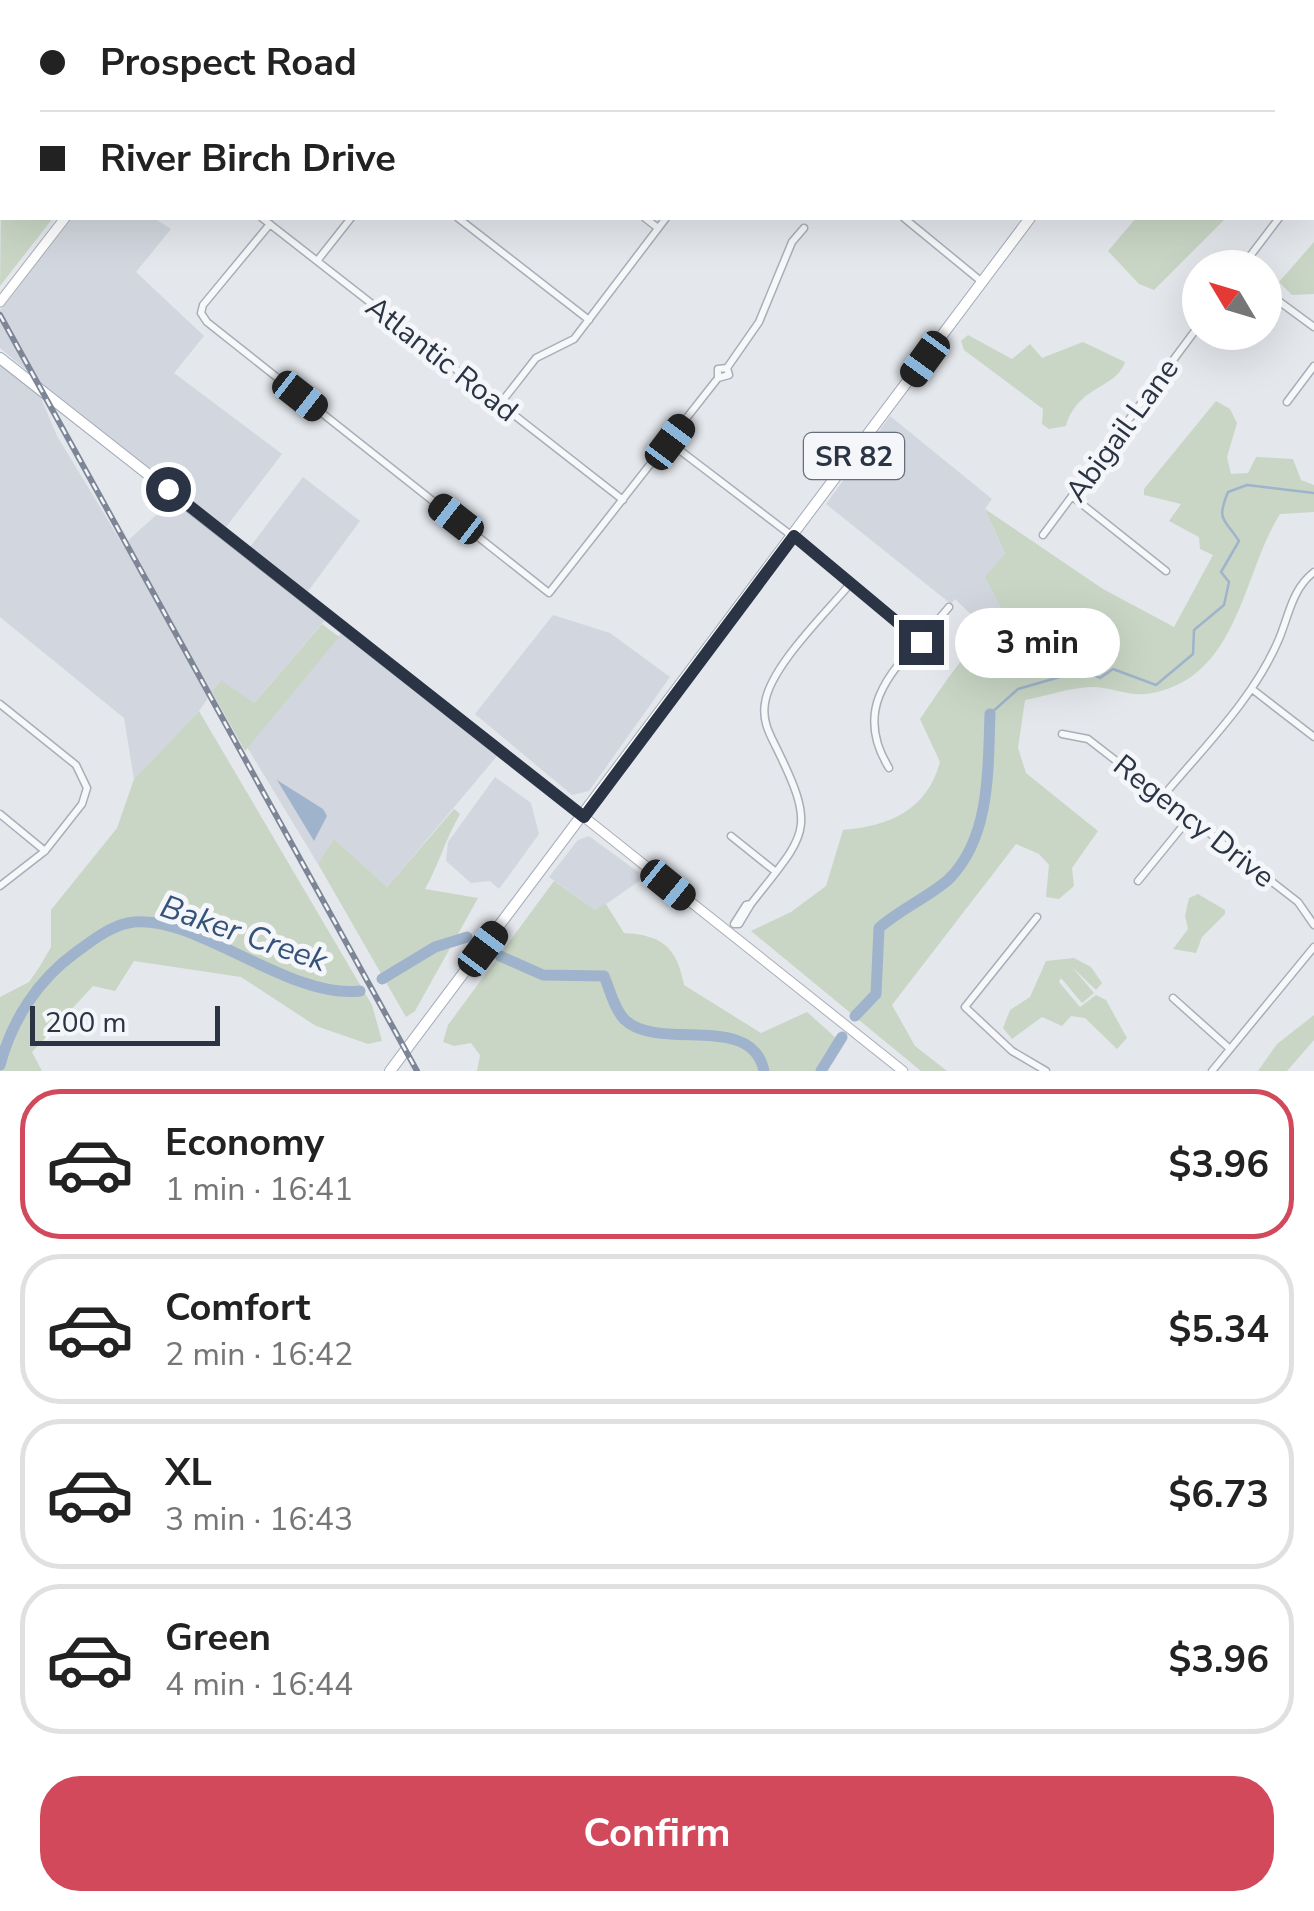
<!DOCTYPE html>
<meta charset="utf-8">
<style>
:root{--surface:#fff;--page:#f2f2f2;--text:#222;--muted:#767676;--line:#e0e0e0;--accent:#d1495b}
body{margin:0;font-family:"Nunito Sans",sans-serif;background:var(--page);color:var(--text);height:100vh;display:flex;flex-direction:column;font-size:38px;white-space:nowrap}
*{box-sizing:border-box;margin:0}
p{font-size:32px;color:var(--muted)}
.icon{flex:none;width:55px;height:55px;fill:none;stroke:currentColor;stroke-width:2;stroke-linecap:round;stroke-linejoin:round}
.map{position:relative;height:1071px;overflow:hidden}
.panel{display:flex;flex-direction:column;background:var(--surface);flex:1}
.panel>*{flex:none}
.top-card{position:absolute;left:0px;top:0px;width:1315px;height:220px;box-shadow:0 10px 40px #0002;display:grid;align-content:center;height:220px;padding:0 40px;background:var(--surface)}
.needle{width:65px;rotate:308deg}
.tools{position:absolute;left:1182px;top:250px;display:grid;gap:20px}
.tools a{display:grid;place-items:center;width:100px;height:100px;border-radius:50%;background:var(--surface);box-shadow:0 10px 40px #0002;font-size:50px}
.scale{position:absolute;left:30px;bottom:25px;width:190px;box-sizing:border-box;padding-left:10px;border:5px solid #2b3445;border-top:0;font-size:28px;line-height:35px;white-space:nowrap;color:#2b3445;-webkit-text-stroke:8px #f4f6f9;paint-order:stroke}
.end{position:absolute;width:45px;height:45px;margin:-22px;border:12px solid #2b3445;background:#fff;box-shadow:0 0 0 5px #fff}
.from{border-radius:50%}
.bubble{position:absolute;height:70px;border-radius:35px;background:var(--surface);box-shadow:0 10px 40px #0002;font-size:32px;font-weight:700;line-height:70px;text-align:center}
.car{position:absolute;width:30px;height:60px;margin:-30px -15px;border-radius:12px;box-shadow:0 0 8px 2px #0007;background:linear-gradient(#222 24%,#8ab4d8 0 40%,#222 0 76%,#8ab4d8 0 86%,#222 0)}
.top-card b{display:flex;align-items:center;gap:35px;height:95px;font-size:38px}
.top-card b+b{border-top:2px solid var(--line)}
.top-card i{width:25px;height:25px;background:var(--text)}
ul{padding:18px 0 0;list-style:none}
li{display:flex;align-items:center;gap:30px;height:150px;margin:0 20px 15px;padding:0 20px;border:5px solid var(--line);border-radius:40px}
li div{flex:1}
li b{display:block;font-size:38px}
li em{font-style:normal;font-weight:700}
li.selected{border-color:var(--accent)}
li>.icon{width:90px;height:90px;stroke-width:1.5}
.button{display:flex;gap:20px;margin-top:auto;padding:20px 40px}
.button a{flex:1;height:115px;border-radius:40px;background:var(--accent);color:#fff;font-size:40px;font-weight:700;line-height:115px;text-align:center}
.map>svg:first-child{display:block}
.built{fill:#d2d6de}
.green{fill:#c9d6c5}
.water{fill:#9fb4cc}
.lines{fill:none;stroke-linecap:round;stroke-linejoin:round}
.stream{stroke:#9fb4cc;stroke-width:2.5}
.river{stroke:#9fb4cc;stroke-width:11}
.street-casing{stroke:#a9aeb7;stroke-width:9}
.secondary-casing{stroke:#a9aeb7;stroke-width:11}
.primary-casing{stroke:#a3abb8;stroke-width:12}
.street{stroke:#f7f8fa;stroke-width:6}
.secondary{stroke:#fff;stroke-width:9}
.primary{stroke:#fff;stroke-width:10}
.rail-casing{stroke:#7d8696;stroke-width:6}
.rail{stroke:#f4f6f9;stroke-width:2.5;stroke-dasharray:8;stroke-linecap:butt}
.route{stroke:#2b3445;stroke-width:12}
.labels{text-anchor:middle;stroke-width:10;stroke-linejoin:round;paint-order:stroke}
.shield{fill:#f4f6f9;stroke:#676e7b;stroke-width:2.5}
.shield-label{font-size:28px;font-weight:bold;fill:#2b3445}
.street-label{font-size:30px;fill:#2b3445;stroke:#f4f6f9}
.water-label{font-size:32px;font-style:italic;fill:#34527a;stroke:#f4f6f9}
</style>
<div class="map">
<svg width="1314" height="1071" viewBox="0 0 1314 1071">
<rect width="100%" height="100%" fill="#e4e7ec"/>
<path class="built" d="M 71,218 L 154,218 L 171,229 L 136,272 L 204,336 L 174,373 L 282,454 L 226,527 L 107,438 L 0,348 L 0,310 Z
M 0,363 L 38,391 L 57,436 L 123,545 L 174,499 L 325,620 L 253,704 L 220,681 L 199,711 L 134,779 L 124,718 L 0,617 Z
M 890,416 L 992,499 L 985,509 L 1005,555 L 1006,617 L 987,630 L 955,599 L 951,604 L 826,504 Z
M 303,477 L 360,521 L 306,594 L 250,547 Z
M 553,615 L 610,633 L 670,677 L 589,791 L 572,795 L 475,714 Z
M 342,632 L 497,756 L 387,887 L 335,840 L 318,864 L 247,747 Z
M 495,777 L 531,803 L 539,834 L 499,889 L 490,881 L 471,883 L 446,861 L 448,842 Z
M 589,836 L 645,877 L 596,911 L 549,877 L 578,840 Z"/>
<path class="green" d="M 2,131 L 2,218 L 53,218 L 0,286 Z
M 1136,218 L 1226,218 L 1154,290 L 1139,284 L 1108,251 Z
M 1314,242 L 1314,294 L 1292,295 L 1279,282 Z
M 968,335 L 1012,359 L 1030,344 L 1042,358 L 1083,342 L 1125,362 C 1116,389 1078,385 1066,426 L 1049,429 L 1042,424 L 1043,409 L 964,350 L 961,341 Z
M 1216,401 L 1230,409 L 1237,423 L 1227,457 L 1231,474 L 1248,473 L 1256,457 L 1293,459 L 1301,480 L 1314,485 L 1314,512 L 1280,514 C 1241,576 1239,681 1146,694 C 1129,696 1110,687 1093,687 C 1071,687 1047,696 1025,700 L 1018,748 L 1026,773 L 1098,831 L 1072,868 L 1074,886 L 1059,899 L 1046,897 L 1049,865 L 1039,854 L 1016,844 L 892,1005 L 915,1046 L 947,1071 L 921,1071 L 751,931 L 791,912 L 826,886 L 843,830 C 890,826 927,810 940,762 L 920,719 C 945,683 969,643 1006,617 L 985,577 L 1005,554 L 985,509 L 1103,589 L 1174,627 L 1213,555 L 1200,549 L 1199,537 L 1169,521 L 1181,504 L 1144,495 L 1144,489 Z
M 322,624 L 339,637 L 245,751 L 212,692 L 221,680 L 254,703 Z
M 199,711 L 372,1005 L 382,1041 L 368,1044 L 316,1026 L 241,977 L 134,961 L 115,991 L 93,986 L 32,1052 L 42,1071 L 0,1071 L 0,997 L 29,982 L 40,966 L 51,947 L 51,910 L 117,828 L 134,779 Z
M 454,809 L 460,814 C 445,840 439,864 425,889 L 478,898 L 415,1011 L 406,1017 L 318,864 L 334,839 L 387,887 Z
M 554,881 L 595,910 L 606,904 L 624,933 C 662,935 677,947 684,985 L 761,1033 L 807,1012 L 836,1038 L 816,1071 L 477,1071 L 480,1055 L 471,1043 L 454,1046 L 443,1042 L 448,1025 Z
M 1198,894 L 1225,910 L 1225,914 L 1202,937 L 1196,953 L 1173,949 L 1188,929 L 1185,916 L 1189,898 Z
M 1074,958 L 1091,967 L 1102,983 L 1096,990 L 1072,967 L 1094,993 L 1082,1003 L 1061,978 L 1059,982 L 1080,1007 L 1096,995 L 1106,1000 L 1127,1038 L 1117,1049 L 1085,1018 L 1071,1016 L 1062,1026 L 1042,1017 L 1012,1039 L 1003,1028 L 1010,1010 L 1030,997 L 1046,961 Z
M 1314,1015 L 1314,1040 L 1287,1071 L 1258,1071 L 1277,1044 Z"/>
<path class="water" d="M 1078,625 L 1089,633 L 1112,634 L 1120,644 L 1090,662 L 1067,646 L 1066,634 Z
M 277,780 L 323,809 L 327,816 L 314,841 Z"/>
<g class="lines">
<path class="stream" d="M 1140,0 L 1143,2
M 990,714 L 1018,689 L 1084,670 L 1100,678 L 1113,669 L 1156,685 L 1193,654 L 1194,630 L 1224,605 L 1229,582 L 1221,572 L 1239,541 C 1224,518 1216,521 1228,492 L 1247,485 L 1314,493"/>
<path class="river" d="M 500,956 L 543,975 L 604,976 C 610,990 614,1008 624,1019 C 658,1053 752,1011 764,1071
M 382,979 L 435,947 L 467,937
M 855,1016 L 876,994 L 879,928 C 900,909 934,894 950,878 C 991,836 988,767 990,714
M 0,1065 C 12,1020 38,980 75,953 C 92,941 109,927 128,923 C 191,910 288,1000 360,991
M 821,1071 L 842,1037"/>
<g class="street-casing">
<path id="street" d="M 318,0 L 322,2
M 560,0 L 563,2
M 925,0 L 928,2
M 1257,0 L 1260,2
M 425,2 L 427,0
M 1312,44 L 1314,46
M 1312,181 L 1314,180
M 262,218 L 623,500
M 458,218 L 589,320
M 645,218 L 658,228
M 904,218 L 982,282
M 270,224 L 203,305 L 201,313 L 207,322 L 549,593 L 718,378
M 317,261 L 351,218
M 1241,268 L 1279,218
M 1265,291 L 1314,327
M 727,368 L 718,369 L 718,378 L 729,375 L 727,368 L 759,322 L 792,242 L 804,228
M 1287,402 L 1314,366
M 500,404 L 536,358 L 574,339 L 666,218
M 669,442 L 817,555 L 802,543
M 1073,497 L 1166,571
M 1043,535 L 1200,324
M 817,555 L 921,642
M 1252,689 L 1314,737
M 0,704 L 76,765 L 87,788 L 82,804 L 45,851 L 0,886
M 1062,734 L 1088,739 L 1298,902 L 1314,925
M 889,768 C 846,698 906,660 949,607
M 1164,795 C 1205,746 1254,698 1279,639 C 1289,615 1292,589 1314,572
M 0,814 L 45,851
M 731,836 L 776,872
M 1138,881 L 1191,816
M 751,904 C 806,833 818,832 776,747 C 769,733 762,720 765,703 C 770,667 826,613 850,584
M 751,904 L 739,924 L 734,924 L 746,905 Z
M 1037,917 L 965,1007 L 1012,1051 L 1046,1071
M 1173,998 L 1230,1049
M 1212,1071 L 1314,947"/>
</g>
<g class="secondary-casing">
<path id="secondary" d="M 232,2 L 234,0
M 0,302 L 65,218
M 584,817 L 903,1071"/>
</g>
<g class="primary-casing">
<path id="primary" d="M 1191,2 L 1193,0
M 0,358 L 584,817
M 390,1071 L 1030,218"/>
</g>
<use href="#street" class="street"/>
<use href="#secondary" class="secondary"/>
<use href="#primary" class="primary"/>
<g class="rail-casing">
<path id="rail" d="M 0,315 L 417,1071"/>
</g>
<use href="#rail" class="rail"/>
</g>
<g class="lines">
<path class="route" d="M 168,489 L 584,817 L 794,536 L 921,642"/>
</g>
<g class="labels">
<rect class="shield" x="804" y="433" width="100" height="46" rx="8"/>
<g class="shield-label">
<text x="854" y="466">SR 82</text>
</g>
<g class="street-label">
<text transform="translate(442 359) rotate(38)" y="10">Atlantic Road</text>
<text transform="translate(1122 430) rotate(-54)" y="10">Abigail Lane</text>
<text transform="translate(1194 821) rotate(38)" y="10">Regency Drive</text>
</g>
<g class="water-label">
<text transform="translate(244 933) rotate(19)" y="11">Baker Creek</text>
</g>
</g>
</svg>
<div class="tools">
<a><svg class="needle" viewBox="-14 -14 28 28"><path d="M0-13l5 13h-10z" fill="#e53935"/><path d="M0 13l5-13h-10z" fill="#767676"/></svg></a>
</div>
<div class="scale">200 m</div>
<i class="end from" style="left:168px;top:489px"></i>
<i class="end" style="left:921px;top:642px"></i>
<div class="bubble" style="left:955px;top:608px;width:165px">3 min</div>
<i class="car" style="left:925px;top:359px;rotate:216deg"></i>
<i class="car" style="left:300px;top:396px;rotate:128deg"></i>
<i class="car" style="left:670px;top:442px;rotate:37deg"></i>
<i class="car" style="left:456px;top:519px;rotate:308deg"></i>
<i class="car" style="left:668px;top:885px;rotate:129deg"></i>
<i class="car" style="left:483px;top:949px;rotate:37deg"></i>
<div class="top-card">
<b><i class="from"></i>Prospect Road</b>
<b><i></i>River Birch Drive</b>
</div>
</div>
<section class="panel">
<ul>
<li class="selected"><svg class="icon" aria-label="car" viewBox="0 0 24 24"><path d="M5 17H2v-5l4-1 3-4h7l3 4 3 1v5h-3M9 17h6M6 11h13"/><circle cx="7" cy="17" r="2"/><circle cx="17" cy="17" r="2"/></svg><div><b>Economy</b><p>1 min · 16:41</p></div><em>$3.96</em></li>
<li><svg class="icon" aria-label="car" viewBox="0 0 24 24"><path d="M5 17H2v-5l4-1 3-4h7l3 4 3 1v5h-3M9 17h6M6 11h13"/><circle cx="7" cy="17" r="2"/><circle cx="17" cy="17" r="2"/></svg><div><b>Comfort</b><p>2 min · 16:42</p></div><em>$5.34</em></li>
<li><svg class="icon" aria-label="car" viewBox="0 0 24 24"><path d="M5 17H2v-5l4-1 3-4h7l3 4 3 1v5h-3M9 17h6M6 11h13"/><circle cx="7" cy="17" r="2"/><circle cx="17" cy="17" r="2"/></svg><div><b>XL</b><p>3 min · 16:43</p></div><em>$6.73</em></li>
<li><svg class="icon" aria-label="car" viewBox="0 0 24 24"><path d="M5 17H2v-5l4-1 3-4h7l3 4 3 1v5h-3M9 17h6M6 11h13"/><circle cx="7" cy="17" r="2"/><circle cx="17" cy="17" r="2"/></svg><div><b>Green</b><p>4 min · 16:44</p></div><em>$3.96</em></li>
</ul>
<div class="button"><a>Confirm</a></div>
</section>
